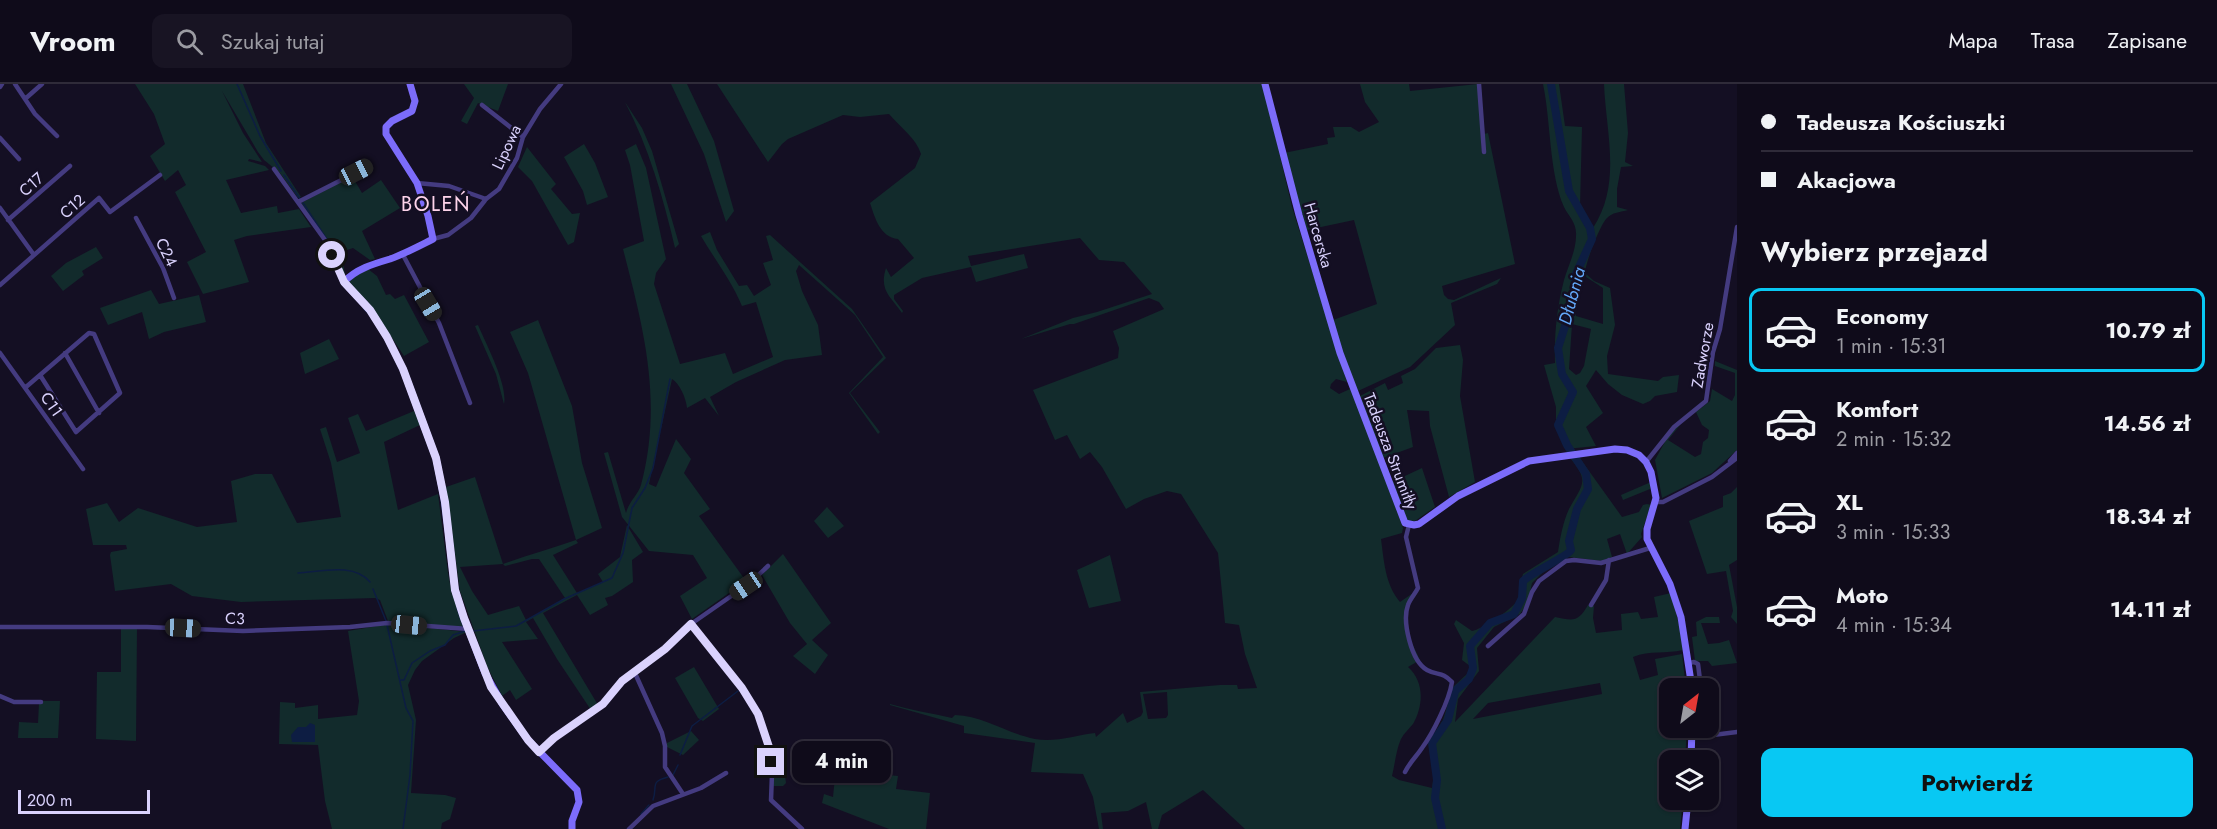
<!DOCTYPE html>
<html lang="pl">
<meta charset="utf-8">
<style>
:root{--surface:#0f0b1a;--page:#181423;--text:#f1f3f6;--muted:#9b9ba2;--line:#2f2b39;--accent:#08c8f3}
body{margin:0;font-family:Jost,sans-serif;background:var(--page);color:var(--text);height:100vh;display:flex;flex-direction:column;font-size:22px;white-space:nowrap}
*{box-sizing:border-box;margin:0}
p{font-size:20px;color:var(--muted)}
.icon{flex:none;width:33px;height:33px;fill:none;stroke:currentColor;stroke-width:2;stroke-linecap:round;stroke-linejoin:round}
.map{position:relative;flex:1;overflow:hidden}
.details{display:flex;flex-direction:column;background:var(--surface);width:480px}
.details>*{flex:none}
.hud{display:grid;align-content:center;height:132px;padding:0 24px;background:var(--surface)}
.needle{width:39px;rotate:31deg}
.fabs{position:absolute;left:1659px;top:594px;display:grid;gap:12px}
.fabs a{display:grid;place-items:center;width:60px;height:60px;border-radius:12px;background:var(--surface);box-shadow:0 2px 4px #0004,0 0 0 2px var(--line);font-size:30px}
.scale{position:absolute;left:18px;bottom:15px;width:132px;box-sizing:border-box;padding-left:6px;border:3px solid #dad2fd;border-top:0;font-size:16px;line-height:21px;white-space:nowrap;color:#dad2fd;-webkit-text-stroke:4px #140f23;paint-order:stroke}
.end{position:absolute;width:27px;height:27px;margin:-14px;border:8px solid #dad2fd;background:#111;box-shadow:0 0 0 3px #111}
.from{border-radius:50%}
.bubble{position:absolute;height:42px;border-radius:12px;background:var(--surface);box-shadow:0 2px 4px #0004,0 0 0 2px var(--line);font-size:20px;font-weight:700;line-height:42px;text-align:center}
.car{position:absolute;width:18px;height:36px;margin:-18px -9px;border-radius:8px;box-shadow:0 0 4px 2px #0007;background:linear-gradient(#222 24%,#8ab4d8 0 40%,#222 0 76%,#8ab4d8 0 86%,#222 0)}
.hud b{display:flex;align-items:center;gap:21px;height:57px;font-size:22px}
.hud b+b{border-top:2px solid var(--line)}
.hud i{width:15px;height:15px;background:var(--text)}
ul{padding:0;list-style:none}
li{display:flex;align-items:center;gap:18px;height:84px;margin:0 12px 9px;padding:0 12px;border:3px solid transparent;border-radius:12px}
li div{flex:1}
li b{display:block;font-size:22px}
li em{font-style:normal;font-weight:700}
li.current{border-color:var(--accent)}
li>.icon{width:54px;height:54px;stroke-width:1.5}
h2{padding:0 24px;font-size:27px;line-height:72px}
.button{display:flex;gap:12px;margin-top:auto;padding:12px 24px}
.button a{flex:1;height:69px;border-radius:12px;background:var(--accent);color:#111;font-size:24px;font-weight:700;line-height:69px;text-align:center}
header{display:flex;align-items:center;gap:36px;box-sizing:border-box;height:84px;padding:0 30px;background:var(--surface);border-bottom:2px solid var(--line)}
header strong{font-size:28px}
nav{display:flex;gap:33px;margin-inline-start:auto;font-size:21px}
.search{width:420px;height:54px;background:var(--page);display:flex;align-items:center;gap:15px;box-sizing:border-box;padding:0 21px;border-radius:12px;color:var(--muted);font-size:22px}
main{display:flex;flex:1;min-height:0}
.map>svg:first-child{display:block}
.green{fill:#122b2c;fill-rule:evenodd}
.water{fill:#0d1d43}
.lines{fill:none;stroke-linecap:round;stroke-linejoin:round}
.stream{stroke:#0d1d43;stroke-width:1.5}
.river{stroke:#0d1d43;stroke-width:8}
.street{stroke:#443b80;stroke-width:4.5}
.secondary{stroke:#7c6cfa;stroke-width:7}
.route{stroke:#dad2fd;stroke-width:8}
.labels{text-anchor:middle;stroke-width:5;stroke-linejoin:round;paint-order:stroke}
.street-label{font-size:16px;fill:#dad2fd;stroke:#140f23}
.water-label{font-size:18px;font-style:italic;fill:#63a8fa;stroke:#140f23}
.quarter-label{font-size:20px;letter-spacing:1.5px;fill:#fed4eb;stroke:#140f23}
</style>
<header>
<strong>Vroom</strong>
<div class="search"><svg class="icon" aria-label="search" viewBox="0 0 24 24"><circle cx="10" cy="10" r="6"/><path d="M15 15l6 6"/></svg>Szukaj tutaj</div>
<nav><a>Mapa</a><a>Trasa</a><a>Zapisane</a></nav>
</header>
<main>
<div class="map">
<svg width="1737" height="745" viewBox="0 0 1737 745">
<rect width="100%" height="100%" fill="#140f23"/>
<path class="green" d="M 135,0 L 243,0 L 266,59 L 301,113 L 298,114 L 280,89 L 264,76 L 258,68 L 222,7 L 243,49 L 262,78 L 249,75 L 248,77 L 265,82 L 269,86 L 226,96 L 241,129 L 277,122 L 278,129 L 299,125 L 311,143 L 247,152 L 234,156 L 249,198 L 203,210 L 187,178 L 206,168 L 175,108 L 186,101 L 178,86 L 165,97 L 150,72 L 165,60 L 154,30 Z
M 464,0 L 508,0 L 498,27 L 478,19 L 467,40 L 461,37 L 474,14 Z
M 671,0 L 687,0 L 714,57 L 734,127 L 726,138 L 704,70 Z
M 717,0 L 1263,0 L 1292,123 L 1347,298 L 1336,295 L 1331,300 L 1330,304 L 1339,310 L 1350,305 L 1366,342 L 1403,444 L 1402,449 L 1381,455 C 1384,477 1385,500 1400,518 L 1413,509 C 1398,541 1406,546 1420,576 L 1408,583 C 1424,597 1424,621 1413,640 C 1409,645 1404,649 1401,655 C 1396,666 1395,680 1392,692 L 1399,696 L 1432,704 L 1434,690 L 1429,665 L 1431,655 L 1443,636 L 1453,603 L 1468,589 L 1470,582 L 1462,576 L 1464,559 L 1454,540 L 1456,536 L 1472,547 C 1481,546 1516,523 1519,514 C 1521,506 1520,498 1523,490 L 1558,468 C 1560,454 1563,438 1569,425 C 1581,402 1591,398 1570,374 L 1579,373 L 1622,433 L 1639,428 L 1643,421 L 1647,420 L 1651,421 L 1641,450 L 1642,453 L 1627,470 L 1620,450 L 1607,455 L 1612,473 L 1602,477 L 1569,473 L 1546,485 L 1532,499 L 1528,518 L 1520,530 L 1494,543 L 1477,564 L 1479,587 L 1458,615 L 1455,638 L 1555,533 C 1574,537 1578,538 1588,521 L 1594,522 L 1593,534 L 1596,549 L 1622,546 L 1621,530 L 1638,528 L 1641,535 L 1658,533 L 1654,513 L 1671,509 L 1680,545 L 1683,566 C 1666,570 1650,566 1633,573 L 1640,596 L 1658,591 L 1655,575 L 1682,570 L 1686,604 L 1670,604 L 1670,644 L 1687,644 L 1685,676 L 1670,676 L 1670,716 L 1683,716 L 1680,745 L 1245,745 L 1203,706 L 1162,731 L 1158,745 L 1152,745 L 1146,718 L 1128,727 L 1101,729 L 1103,745 L 1099,745 L 1093,713 L 1083,690 L 1031,688 L 1035,659 L 964,649 L 964,642 L 890,621 L 890,620 C 910,626 931,629 952,634 L 955,631 C 984,632 1008,650 1035,655 C 1055,659 1076,651 1095,649 L 1096,653 L 1123,629 L 1127,639 L 1141,632 L 1143,628 L 1140,608 L 1220,601 L 1237,601 L 1238,605 L 1257,604 L 1245,570 L 1239,541 L 1225,539 L 1218,469 L 1181,410 L 1167,407 L 1144,415 L 1126,425 L 1102,383 L 1090,368 L 1080,375 L 1067,351 L 1055,356 L 1033,306 L 1118,274 L 1119,264 L 1113,247 L 1164,225 L 1159,218 L 1149,214 L 1074,240 L 1070,240 L 1021,255 L 1073,234 L 1097,228 L 1152,210 L 1124,178 L 1099,176 L 1080,154 L 968,172 L 971,182 L 1024,170 L 1028,184 L 976,198 L 971,183 L 922,194 L 894,211 L 894,215 L 903,227 L 902,229 C 890,212 879,206 886,184 L 891,193 L 914,174 L 898,155 C 880,153 875,134 870,119 L 915,84 L 921,70 C 916,54 900,43 889,30 L 860,33 L 843,31 L 788,55 L 782,60 L 768,78 ZM 1600,599 L 1602,610 L 1473,635 L 1488,619 ZM 1167,608 L 1168,631 L 1166,634 L 1148,635 L 1143,610 Z
M 1360,0 L 1409,0 L 1410,7 L 1478,0 L 1482,70 L 1485,70 L 1484,50 L 1488,49 L 1515,180 L 1442,202 L 1444,211 L 1448,215 L 1454,216 L 1501,194 L 1497,200 L 1451,219 L 1455,241 L 1410,283 L 1358,307 L 1344,274 L 1333,236 L 1377,220 L 1354,136 L 1307,146 L 1284,69 L 1328,60 L 1327,54 L 1335,53 L 1333,43 L 1351,43 L 1359,48 L 1379,38 L 1365,18 Z
M 1543,0 L 1559,0 L 1565,42 L 1582,43 L 1580,123 L 1593,144 C 1622,100 1606,49 1604,0 L 1624,0 L 1628,49 L 1625,78 L 1633,82 L 1621,83 L 1617,105 L 1617,123 L 1628,126 C 1621,128 1612,128 1606,135 C 1599,144 1586,177 1585,189 L 1594,197 L 1610,204 L 1615,241 L 1607,272 L 1608,290 L 1658,297 L 1663,293 L 1679,291 L 1677,308 L 1655,312 L 1650,317 L 1643,320 L 1622,311 L 1608,300 L 1596,286 L 1586,302 L 1603,329 L 1586,343 L 1596,362 L 1566,365 L 1556,338 L 1556,323 L 1544,281 L 1555,279 C 1554,251 1557,223 1564,196 C 1568,182 1576,167 1576,152 C 1577,139 1569,133 1564,123 C 1549,89 1551,38 1543,0 ZM 1580,189 L 1603,204 L 1603,240 L 1576,232 L 1577,197 ZM 1572,240 L 1591,245 L 1584,282 L 1580,289 L 1576,291 L 1569,285 Z
M 625,18 L 642,44 L 652,67 L 679,160 L 675,164 C 663,113 649,64 625,18 Z
M 584,60 L 595,79 L 608,113 L 587,121 L 583,107 L 564,73 Z
M 636,60 L 646,84 L 666,175 L 656,189 L 654,200 L 680,280 L 725,269 L 733,290 L 773,273 L 756,218 L 742,222 C 731,196 715,176 701,152 L 710,148 L 717,166 L 739,202 L 747,201 L 754,212 L 771,201 L 763,179 L 773,176 L 766,152 L 770,151 L 852,225 L 886,274 L 850,309 L 880,348 L 878,350 L 849,309 L 883,273 L 855,231 L 799,181 L 796,187 L 802,207 L 818,241 L 822,271 L 785,276 L 736,298 L 710,313 L 719,332 L 705,314 L 687,324 C 686,314 680,300 672,295 L 649,400 L 656,403 L 676,355 L 691,375 L 684,389 L 710,425 L 699,432 L 746,497 L 692,535 L 680,512 L 707,494 L 693,471 L 649,467 L 622,433 L 604,369 L 608,368 L 626,429 C 629,417 638,411 641,401 C 663,318 644,246 623,165 L 644,157 L 630,81 L 625,66 Z
M 527,63 L 556,100 L 551,105 L 572,130 L 580,129 L 574,158 L 568,161 L 532,97 L 518,83 Z
M 352,92 L 362,109 L 381,96 L 400,124 L 362,147 L 375,175 L 370,176 L 353,164 L 347,166 L 342,174 L 345,190 L 342,191 L 332,169 L 301,119 Z
M 96,163 L 103,174 L 82,187 L 84,191 L 63,207 L 51,192 L 66,179 Z
M 368,185 L 377,192 L 386,211 L 390,210 L 395,215 L 404,211 L 429,258 L 404,272 L 368,218 L 348,198 L 351,194 Z
M 151,206 L 159,220 L 199,211 L 206,238 L 164,248 L 149,255 L 142,228 L 108,241 L 100,224 Z
M 538,236 L 572,322 L 582,379 L 602,444 L 576,456 L 578,459 L 553,471 L 577,509 L 603,498 L 598,490 L 620,473 L 627,441 L 643,468 L 632,476 L 633,498 L 612,512 L 605,514 L 608,521 L 590,531 L 577,511 L 543,529 L 598,621 L 591,626 L 557,575 L 533,534 L 526,538 L 538,555 L 502,558 L 532,605 L 516,616 L 510,606 L 502,612 L 487,582 L 460,507 L 446,403 L 475,393 L 503,480 C 527,471 551,465 576,456 L 528,289 L 510,248 ZM 532,475 L 539,475 L 565,514 L 526,536 L 519,522 L 488,531 L 472,507 L 460,483 L 503,480 L 505,482 Z
M 478,241 C 486,260 508,301 504,320 L 496,290 L 475,242 Z
M 329,255 L 339,275 L 305,290 L 300,269 Z
M 1460,261 L 1463,276 L 1460,312 L 1475,398 L 1449,413 L 1430,342 L 1429,327 L 1407,326 L 1413,363 L 1383,374 L 1360,312 L 1385,299 L 1388,306 L 1403,299 L 1401,292 L 1415,285 L 1436,264 Z
M 1715,277 L 1737,286 L 1737,366 L 1712,389 L 1662,414 L 1655,376 L 1667,354 L 1679,339 L 1680,341 L 1668,356 L 1695,373 L 1701,370 L 1703,358 L 1708,354 L 1709,346 L 1702,341 L 1696,328 L 1710,317 L 1712,305 L 1732,317 L 1735,311 L 1735,289 L 1715,282 Z
M 414,327 L 420,341 L 384,358 L 398,426 L 438,410 L 448,489 L 452,511 L 454,511 L 465,542 L 461,544 L 388,537 L 380,516 L 375,514 L 241,518 L 192,512 L 171,500 L 115,507 L 110,471 L 111,468 L 127,465 L 126,461 L 93,461 L 86,425 L 107,419 L 119,438 L 138,424 L 197,443 L 237,438 L 231,397 L 255,390 L 272,390 L 297,439 L 341,433 L 331,379 L 320,345 L 326,343 L 337,378 L 360,369 L 348,334 L 358,330 L 366,347 Z
M 1422,384 L 1435,423 L 1415,437 L 1409,438 L 1405,432 L 1392,398 Z
M 1651,398 L 1650,405 L 1623,416 L 1621,411 Z
M 1737,403 L 1737,476 L 1729,481 L 1737,523 L 1737,540 L 1731,533 L 1733,527 L 1726,487 L 1707,490 L 1689,437 L 1723,423 L 1723,412 L 1731,409 Z
M 827,423 L 844,442 L 828,454 L 814,437 Z
M 783,470 L 831,539 L 812,556 L 828,571 L 815,590 L 793,572 L 807,560 L 790,539 L 762,491 Z
M 1110,471 L 1121,517 L 1089,524 L 1077,486 Z
M 1706,533 L 1719,533 L 1720,539 L 1701,539 L 1708,560 L 1719,559 L 1729,556 L 1737,579 L 1712,582 L 1708,577 L 1695,577 L 1692,553 L 1697,552 L 1696,538 Z
M 389,540 L 467,548 L 454,554 L 422,577 L 415,586 L 408,601 L 416,636 L 411,709 L 445,711 L 456,714 L 450,735 L 442,739 L 441,745 L 332,745 L 325,717 L 318,661 L 279,660 L 280,618 L 295,619 L 295,624 L 318,621 L 318,635 L 357,631 L 359,617 L 348,547 Z
M 121,544 L 137,544 L 136,657 L 96,655 L 97,588 L 121,588 Z
M 694,583 L 719,625 L 703,637 L 698,634 L 675,594 Z
M 43,617 L 60,617 L 58,654 L 18,654 L 19,638 L 38,639 L 39,619 Z
M 691,647 L 699,656 L 683,671 L 667,663 L 667,659 Z
M 783,676 L 786,699 L 783,702 L 772,702 L 773,678 Z
M 827,685 L 898,692 L 896,705 L 930,709 L 926,745 L 889,745 L 822,719 L 824,710 L 833,713 L 835,693 Z"/>
<path class="water" d="M 310,639 L 315,641 L 315,658 L 292,658 L 291,651 L 298,643 L 306,643 Z"/>
<g class="lines">
<path class="stream" d="M 237,0 L 260,52 L 281,87
M 284,91 L 300,115
M 303,119 L 334,166 L 341,187
M 363,224 L 370,231
M 441,417 L 444,439
M 298,489 C 320,488 354,478 370,498
M 373,505 L 386,537
M 457,524 L 463,542
M 387,541 L 406,624 L 413,637 L 410,691 L 403,745
M 473,547 L 516,542 L 564,515 L 612,494 L 623,469 L 632,424 L 645,404 L 653,384 L 670,295
M 401,596 L 404,596 L 412,579 L 430,567 L 445,561 L 453,551 L 465,547
M 680,671 L 692,642 L 738,607
M 673,691 L 678,681
M 653,716 C 658,702 649,698 668,693
M 641,730 L 649,721"/>
<path class="river" d="M 1442,745 L 1435,714 L 1437,696 L 1432,659 L 1448,636 L 1455,607 L 1469,595 L 1473,584 L 1470,562 L 1490,539 L 1514,530 L 1522,514 L 1523,497 C 1533,488 1568,472 1571,466 L 1569,457 L 1577,425 L 1588,405 L 1586,390 L 1567,361 L 1558,341 L 1573,308 L 1562,290 L 1558,264 L 1575,211 L 1575,192 L 1592,155 L 1590,144 L 1569,107 L 1551,0"/>
<path class="street" d="M 15,0 L 35,30 L 57,52
M 1479,0 L 1484,68
M 0,3 L 2,0
M 25,15 L 42,0
M 482,21 L 523,53
M 0,54 L 19,75
M 274,85 L 325,156 L 344,198
M 417,99 L 449,102 L 486,115
M 298,118 L 367,83
M 0,124 L 34,171
M 136,134 L 163,184 L 174,214
M 8,136 L 70,82
M 433,155 L 448,151 L 471,134 L 486,115 L 499,105 L 517,74 L 523,53 L 540,25 L 561,0
M 402,169 L 439,239 L 470,319
M 0,201 L 99,114 L 110,128 L 160,91
M 0,269 L 83,385
M 65,269 L 99,329
M 26,303 L 89,249 L 94,250 L 120,309 L 76,348 L 40,291
M 1730,377 L 1737,369
M 1646,378 L 1674,343 L 1706,317 L 1713,268 L 1720,245 L 1737,143
M 1656,418 L 1663,418 L 1712,393 L 1737,374
M 1591,521 L 1606,496 L 1609,476
M 691,540 L 742,604 L 758,630 L 770,666 L 772,690 L 771,716 L 802,745
M 0,543 L 147,543 L 243,547 L 350,543 L 387,539 L 468,545
M 1488,562 L 1524,530 L 1532,508 L 1539,497 L 1566,477 L 1574,476 L 1601,479 L 1650,464
M 1689,579 L 1694,578 L 1698,580 L 1701,604
M 634,587 L 662,649 L 665,662 L 665,683 L 683,710
M 0,612 L 14,618 L 41,618
M 1702,644 L 1705,652 L 1737,648
M 539,668 L 554,654 L 603,620 L 622,597 L 665,565 L 691,540 L 750,499 L 768,482
M 1405,688 C 1410,678 1416,673 1422,664 C 1433,649 1449,617 1452,598 C 1442,587 1438,592 1427,586 C 1411,577 1402,537 1408,521 C 1410,515 1415,510 1418,504 L 1406,453 L 1409,441
M 629,745 L 653,722 L 701,704 L 726,689"/>
<path class="secondary" d="M 410,0 L 415,17 L 412,27 L 392,37 L 386,43 L 386,50 L 417,99 L 428,132 L 433,155 C 419,162 404,170 390,175 C 373,180 356,185 344,198 L 370,226 L 387,253 L 403,285 L 436,374 L 445,419 L 455,506 L 464,534 L 485,589 L 503,621 L 528,656 L 577,706 L 579,718 L 572,737 L 572,745
M 1265,0 L 1299,131 L 1340,269 L 1405,439 L 1414,441 L 1419,440 L 1458,412 L 1529,377 L 1615,365 L 1627,366 L 1639,371 L 1646,378 L 1651,388 L 1656,414 L 1647,445 L 1647,455 L 1670,500 L 1681,533 L 1692,604
M 1691,676 L 1692,644
M 1685,745 L 1688,716"/>
</g>
<g class="lines">
<path class="route" d="M 332,171 L 344,198 L 370,226 L 387,253 L 403,285 L 436,374 L 445,418 L 455,506 L 464,534 L 491,603 L 528,656 L 539,668 L 554,654 L 603,620 L 622,597 L 665,565 L 691,540 L 742,604 L 758,630 L 770,666 L 771,678"/>
</g>
<g class="labels">
<g class="street-label">
<text transform="translate(506 63) rotate(-65)" y="6">Lipowa</text>
<text transform="translate(31 100) rotate(-41)" y="6">C17</text>
<text transform="translate(72 122) rotate(-41)" y="6">C12</text>
<text transform="translate(1319 151) rotate(74)" y="6">Harcerska</text>
<text transform="translate(167 168) rotate(64)" y="6">C24</text>
<text transform="translate(1702 271) rotate(-80)" y="6">Zadworze</text>
<text transform="translate(52 320) rotate(55)" y="6">C11</text>
<text transform="translate(1391 367) rotate(69)" y="6">Tadeusza Strumiłły</text>
<text transform="translate(235 534) rotate(1)" y="6">C3</text>
</g>
<g class="water-label">
<text transform="translate(1572 212) rotate(-75)" y="6">Dłubnia</text>
</g>
<g class="quarter-label">
<text x="436" y="127">BOLEŃ</text>
</g>
</g>
</svg>
<div class="fabs">
<a><svg class="needle" viewBox="-14 -14 28 28"><path d="M0-13l5 13h-10z" fill="#e53935"/><path d="M0 13l5-13h-10z" fill="#9b9ba2"/></svg></a>
<a><svg class="icon" aria-label="layers" viewBox="0 0 24 24"><path d="M12 4l9 5-9 5-9-5zM3 14l9 5 9-5"/></svg></a>
</div>
<div class="scale">200 m</div>
<i class="end from" style="left:332px;top:171px"></i>
<i class="end" style="left:771px;top:678px"></i>
<div class="bubble" style="left:792px;top:657px;width:99px">4 min</div>
<i class="car" style="left:356px;top:88px;rotate:63deg"></i>
<i class="car" style="left:428px;top:220px;rotate:149deg"></i>
<i class="car" style="left:746px;top:502px;rotate:236deg"></i>
<i class="car" style="left:409px;top:541px;rotate:96deg"></i>
<i class="car" style="left:183px;top:544px;rotate:93deg"></i>
</div>
<section class="details">
<div class="hud">
<b><i class="from"></i>Tadeusza Kościuszki</b>
<b><i></i>Akacjowa</b>
</div>
<h2>Wybierz przejazd</h2>
<ul>
<li class="current"><svg class="icon" aria-label="car" viewBox="0 0 24 24"><path d="M5 17H2v-5l4-1 3-4h7l3 4 3 1v5h-3M9 17h6M6 11h13"/><circle cx="7" cy="17" r="2"/><circle cx="17" cy="17" r="2"/></svg><div><b>Economy</b><p>1 min · 15:31</p></div><em>10.79 zł</em></li>
<li><svg class="icon" aria-label="car" viewBox="0 0 24 24"><path d="M5 17H2v-5l4-1 3-4h7l3 4 3 1v5h-3M9 17h6M6 11h13"/><circle cx="7" cy="17" r="2"/><circle cx="17" cy="17" r="2"/></svg><div><b>Komfort</b><p>2 min · 15:32</p></div><em>14.56 zł</em></li>
<li><svg class="icon" aria-label="car" viewBox="0 0 24 24"><path d="M5 17H2v-5l4-1 3-4h7l3 4 3 1v5h-3M9 17h6M6 11h13"/><circle cx="7" cy="17" r="2"/><circle cx="17" cy="17" r="2"/></svg><div><b>XL</b><p>3 min · 15:33</p></div><em>18.34 zł</em></li>
<li><svg class="icon" aria-label="car" viewBox="0 0 24 24"><path d="M5 17H2v-5l4-1 3-4h7l3 4 3 1v5h-3M9 17h6M6 11h13"/><circle cx="7" cy="17" r="2"/><circle cx="17" cy="17" r="2"/></svg><div><b>Moto</b><p>4 min · 15:34</p></div><em>14.11 zł</em></li>
</ul>
<div class="button"><a>Potwierdź</a></div>
</section>
</main>
